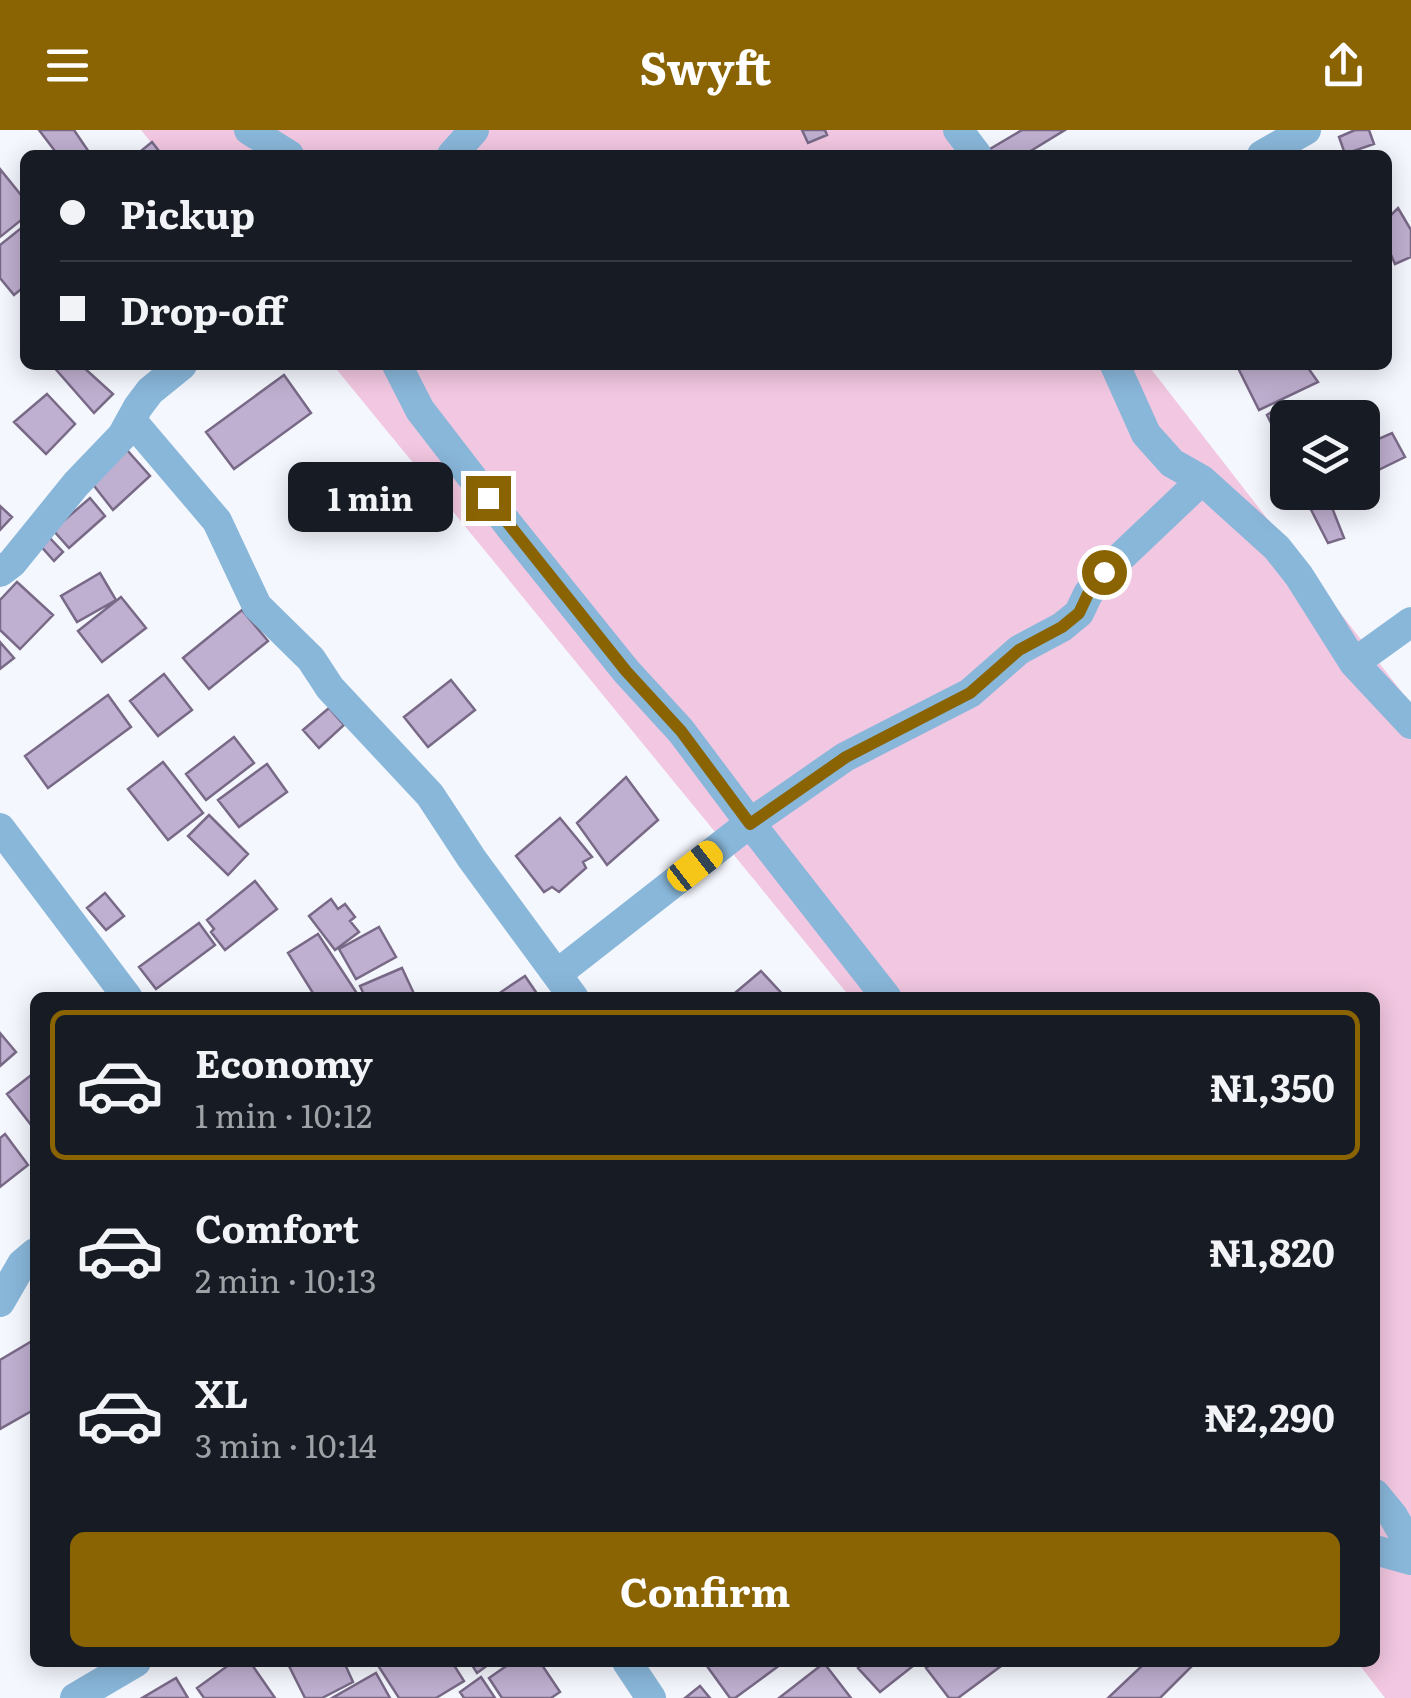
<!DOCTYPE html>
<meta charset="utf-8">
<style>
:root{--surface:#171b24;--page:#20242c;--text:#f1f3f6;--muted:#9ea1a6;--line:#363941;--accent:#8a6403}
body{margin:0;font-family:Literata,serif;background:var(--page);color:var(--text);height:100vh;display:flex;flex-direction:column;font-size:38px;white-space:nowrap}
*{box-sizing:border-box;margin:0}
p{font-size:32px;color:var(--muted)}
.icon{flex:none;width:55px;height:55px;fill:none;stroke:currentColor;stroke-width:2;stroke-linecap:round;stroke-linejoin:round}
.map{position:relative;flex:1;overflow:hidden}
.side{position:absolute;left:30px;top:862px;width:1350px;height:675px;display:flex;flex-direction:column;background:var(--surface);border-radius:15px;box-shadow:0 5px 25px #0003}
.side>*{flex:none}
.guide{position:absolute;left:20px;top:20px;width:1372px;height:220px;border-radius:15px;box-shadow:0 5px 25px #0003;display:grid;align-content:center;height:220px;padding:0 40px;background:var(--surface)}
.buttons{position:absolute;left:1270px;top:270px;display:grid;gap:20px}
.buttons a{display:grid;place-items:center;width:110px;height:110px;border-radius:15px;background:var(--surface);box-shadow:0 5px 25px #0003;font-size:50px}
.end{position:absolute;width:45px;height:45px;margin:-22px;border:12px solid #8a6403;background:#fff;box-shadow:0 0 0 5px #fff}
.from{border-radius:50%}
.bubble{position:absolute;height:70px;border-radius:15px;background:var(--surface);box-shadow:0 5px 25px #0003;font-size:32px;font-weight:700;line-height:70px;text-align:center}
.car{position:absolute;width:30px;height:60px;margin:-30px -15px;border-radius:12px;box-shadow:0 0 8px 2px #0007;background:linear-gradient(#f5c518 24%,#345 0 40%,#f5c518 0 76%,#345 0 86%,#f5c518 0)}
.guide b{display:flex;align-items:center;gap:35px;height:95px;font-size:38px}
.guide b+b{border-top:2px solid var(--line)}
.guide i{width:25px;height:25px;background:var(--text)}
ul{padding:18px 0 0;list-style:none}
li{display:flex;align-items:center;gap:30px;height:150px;margin:0 20px 15px;padding:0 20px;border:5px solid transparent;border-radius:15px}
li div{flex:1}
li b{display:block;font-size:38px}
li em{font-style:normal;font-weight:700}
li.current{border-color:var(--accent)}
li>.icon{width:90px;height:90px;stroke-width:1.5}
.button{display:flex;gap:20px;margin-top:auto;padding:20px 40px}
.button a{flex:1;height:115px;border-radius:15px;background:var(--accent);color:#fff;font-size:40px;font-weight:700;line-height:115px;text-align:center}
header{display:flex;justify-content:space-between;align-items:center;height:130px;padding:0 40px;background:var(--accent);color:#fff;font-size:45px;font-weight:700}
.map>svg:first-child{display:block}
.green{fill:#f2c7e1}
.building{fill:#bfafd0;stroke:#786987;stroke-width:2.5}
.lines{fill:none;stroke-linecap:round;stroke-linejoin:round}
.minor{stroke:#89b7da;stroke-width:30}
.route{stroke:#8a6403;stroke-width:12}
</style>
<header><svg class="icon" aria-label="menu" viewBox="0 0 24 24"><path d="M4 6h16M4 12h16M4 18h16"/></svg>Swyft<svg class="icon" aria-label="share" viewBox="0 0 24 24"><path d="M12 15V3M7 8l5-5 5 5M5 13v7h14v-7"/></svg></header>
<div class="map">
<svg width="1411" height="1568" viewBox="0 0 1411 1568">
<rect width="100%" height="100%" fill="#f5f7fe"/>
<path class="green" d="M 141,0 L 961,0 L 983,25 L 161,25 Z
M 333,235 L 1148,235 L 1411,574 L 1411,1568 L 1385,1568 L 1358,1533 L 1375,1532 L 1375,868 L 850,867 Z"/>
<path class="building" d="M 39,0 L 74,0 L 91,25 L 58,25 Z
M 802,0 L 825,0 L 827,5 L 808,13 Z
M 1022,0 L 1065,0 L 1024,25 L 987,25 L 985,22 Z
M 1355,0 L 1369,0 L 1374,14 L 1345,24 L 1339,7 Z
M 152,12 L 162,25 L 136,25 Z
M 0,39 L 25,70 L 25,87 L 0,107 Z
M 1398,78 L 1411,100 L 1411,127 L 1395,134 L 1388,118 L 1388,88 Z
M 25,95 L 25,156 L 14,165 L 0,148 L 0,115 Z
M 52,235 L 81,235 L 113,264 L 94,283 Z
M 1243,235 L 1306,235 L 1318,252 L 1259,280 L 1238,238 Z
M 284,245 L 311,283 L 234,339 L 206,302 Z
M 47,264 L 75,294 L 46,324 L 14,292 Z
M 1284,274 L 1291,288 L 1288,288 L 1288,301 L 1278,307 L 1267,285 Z
M 1392,303 L 1405,327 L 1362,348 L 1362,316 Z
M 127,320 L 150,346 L 113,380 L 91,352 Z
M 1302,362 L 1332,362 L 1327,365 L 1344,408 L 1328,413 Z
M 90,368 L 105,386 L 69,418 L 53,400 Z
M 0,376 L 12,387 L 0,400 Z
M 48,406 L 63,422 L 54,431 L 39,414 Z
M 100,443 L 116,470 L 77,492 L 61,466 Z
M 17,452 L 53,485 L 20,519 L 0,500 L 0,470 Z
M 121,467 L 146,498 L 102,532 L 78,501 Z
M 242,480 L 268,511 L 209,559 L 183,528 Z
M 0,512 L 14,528 L 0,539 Z
M 164,544 L 192,580 L 158,606 L 130,571 Z
M 451,550 L 475,580 L 428,617 L 404,587 Z
M 108,565 L 131,597 L 48,658 L 25,626 Z
M 329,578 L 344,595 L 319,618 L 303,600 Z
M 234,607 L 254,633 L 206,670 L 186,644 Z
M 163,632 L 203,683 L 168,710 L 128,659 Z
M 267,634 L 287,662 L 239,697 L 218,670 Z
M 626,647 L 658,690 L 607,735 L 577,693 Z
M 209,685 L 248,724 L 228,745 L 188,706 Z
M 560,688 L 592,727 L 583,732 L 586,738 L 559,762 L 552,757 L 544,762 L 516,726 Z
M 255,751 L 277,779 L 225,820 L 211,802 L 214,799 L 207,790 Z
M 105,763 L 124,786 L 106,800 L 87,778 Z
M 331,769 L 338,779 L 345,774 L 355,787 L 350,791 L 359,802 L 335,820 L 309,786 Z
M 199,793 L 215,815 L 156,859 L 139,837 Z
M 379,797 L 396,827 L 356,849 L 339,819 Z
M 318,804 L 356,862 L 348,868 L 316,868 L 288,823 Z
M 402,838 L 416,868 L 359,868 L 364,865 L 360,856 Z
M 761,841 L 786,868 L 729,868 Z
M 525,846 L 540,868 L 505,868 L 501,862 Z
M 0,903 L 16,922 L 0,936 Z
M 35,942 L 35,1000 L 7,964 Z
M 5,1004 L 28,1035 L 0,1057 L 0,1008 Z
M 32,1211 L 35,1217 L 35,1279 L 0,1299 L 0,1230 Z
M 233,1532 L 250,1532 L 275,1568 L 204,1568 L 197,1558 Z
M 287,1532 L 344,1532 L 353,1552 L 322,1568 L 305,1568 Z
M 387,1532 L 452,1532 L 464,1551 L 436,1568 L 399,1568 L 379,1537 Z
M 470,1532 L 492,1532 L 477,1543 Z
M 512,1532 L 540,1532 L 560,1562 L 551,1568 L 502,1568 L 489,1548 Z
M 704,1532 L 784,1532 L 735,1568 L 730,1568 Z
M 865,1532 L 918,1532 L 880,1562 L 858,1538 Z
M 934,1532 L 999,1532 L 1001,1536 L 958,1568 L 949,1568 L 926,1538 Z
M 1146,1532 L 1192,1532 L 1194,1534 L 1160,1568 L 1108,1568 Z
M 824,1533 L 851,1568 L 779,1568 Z
M 376,1543 L 390,1568 L 332,1568 Z
M 481,1547 L 495,1568 L 464,1568 L 460,1562 Z
M 176,1548 L 188,1568 L 142,1568 Z
M 700,1556 L 710,1568 L 685,1568 Z"/>
<g class="lines">
<path class="minor" d="M 249,0 L 289,25
M 958,0 L 977,25
M 452,25 L 474,0
M 1262,25 L 1306,0
M 397,235 L 420,280 L 511,398 L 626,541 L 681,601 L 750,693 L 887,868
M 1115,235 L 1146,304 L 1172,333 L 1202,350 L 1277,418 L 1299,446 L 1354,533 L 1411,594
M 132,291 L 217,391 L 257,476 L 311,529 L 330,558 L 430,665 L 472,729 L 574,868
M 0,442 L 12,433 L 76,354 L 122,306 L 138,277 L 150,261 L 182,235
M 1354,533 L 1411,492
M 0,698 L 128,868
M 557,844 L 750,693 L 845,627 L 970,563 L 1019,520 L 1062,497 L 1079,483 L 1088,464 L 1105,442 L 1202,350
M 0,1172 L 22,1134 L 35,1123
M 1375,1364 L 1393,1386 L 1411,1417
M 1375,1420 L 1411,1430
M 627,1532 L 651,1568
M 75,1568 L 136,1532"/>
</g>
<g class="lines">
<path class="route" d="M 488,368 L 626,541 L 681,601 L 750,694 L 846,627 L 970,563 L 1019,520 L 1062,497 L 1079,483 L 1088,464 L 1104,442"/>
</g>
</svg>
<div class="buttons">
<a><svg class="icon" aria-label="layers" viewBox="0 0 24 24"><path d="M12 4l9 5-9 5-9-5zM3 14l9 5 9-5"/></svg></a>
</div>
<i class="end from" style="left:1104px;top:442px"></i>
<i class="end" style="left:488px;top:368px"></i>
<div class="bubble" style="left:288px;top:332px;width:165px">1 min</div>
<i class="car" style="left:695px;top:736px;rotate:52deg"></i>
<div class="guide">
<b><i class="from"></i>Pickup</b>
<b><i></i>Drop-off</b>
</div>
<section class="side">
<ul>
<li class="current"><svg class="icon" aria-label="car" viewBox="0 0 24 24"><path d="M5 17H2v-5l4-1 3-4h7l3 4 3 1v5h-3M9 17h6M6 11h13"/><circle cx="7" cy="17" r="2"/><circle cx="17" cy="17" r="2"/></svg><div><b>Economy</b><p>1 min · 10:12</p></div><em>₦1,350</em></li>
<li><svg class="icon" aria-label="car" viewBox="0 0 24 24"><path d="M5 17H2v-5l4-1 3-4h7l3 4 3 1v5h-3M9 17h6M6 11h13"/><circle cx="7" cy="17" r="2"/><circle cx="17" cy="17" r="2"/></svg><div><b>Comfort</b><p>2 min · 10:13</p></div><em>₦1,820</em></li>
<li><svg class="icon" aria-label="car" viewBox="0 0 24 24"><path d="M5 17H2v-5l4-1 3-4h7l3 4 3 1v5h-3M9 17h6M6 11h13"/><circle cx="7" cy="17" r="2"/><circle cx="17" cy="17" r="2"/></svg><div><b>XL</b><p>3 min · 10:14</p></div><em>₦2,290</em></li>
</ul>
<div class="button"><a>Confirm</a></div>
</section>
</div>
